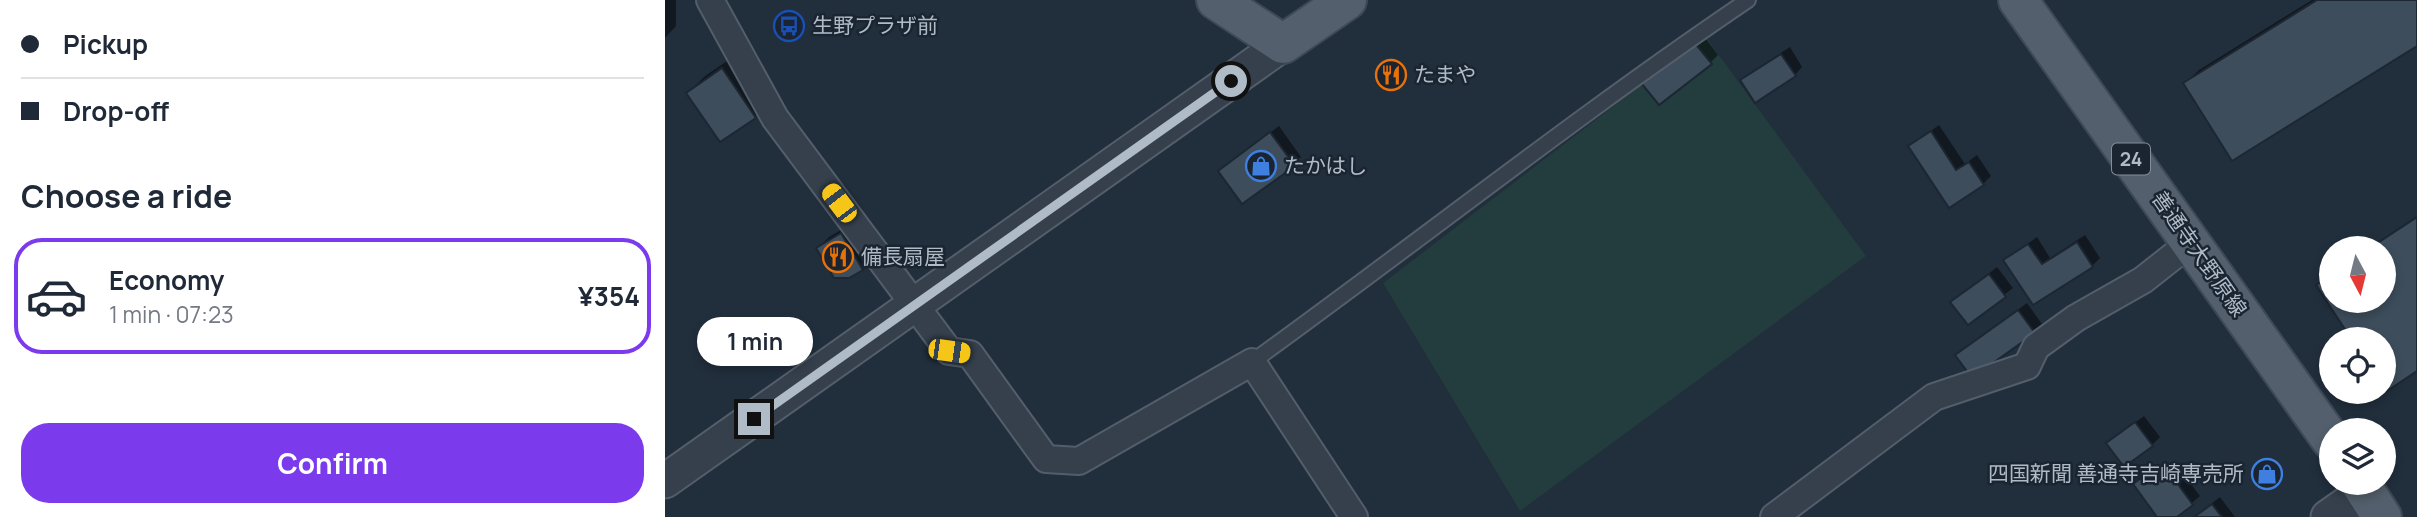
<!DOCTYPE html>
<meta charset="utf-8">
<style>
:root{--surface:#fff;--page:#f2f2f3;--text:#1f2937;--muted:#747a83;--line:#e0e1e3;--accent:#7c3aed}
body{margin:0;font-family:Manrope,"Noto Sans JP",sans-serif;background:var(--page);color:var(--text);height:100vh;display:flex;flex-direction:column;font-size:26px;white-space:nowrap}
*{box-sizing:border-box;margin:0}
p{font-size:23px;color:var(--muted)}
.icon{flex:none;width:38px;height:38px;fill:none;stroke:currentColor;stroke-width:2;stroke-linecap:round;stroke-linejoin:round}
.map{position:relative;flex:1;overflow:hidden}
.panel{display:flex;flex-direction:column;background:var(--surface);width:665px}
.panel>*{flex:none}
.hud{display:grid;align-content:center;height:154px;padding:0 21px;background:var(--surface)}
.needle{width:46px;rotate:173deg}
.fabs{position:absolute;left:1654px;top:236px;display:grid;gap:14px}
.fabs a{display:grid;place-items:center;width:77px;height:77px;border-radius:50%;background:var(--surface);box-shadow:0 4px 10px #0003;font-size:35px}
.end{position:absolute;width:32px;height:32px;margin:-16px;border:9px solid #b0bbc8;background:#111;box-shadow:0 0 0 4px #111}
.from{border-radius:50%}
.bubble{position:absolute;height:49px;border-radius:24px;background:var(--surface);box-shadow:0 4px 10px #0003;font-size:23px;font-weight:700;line-height:49px;text-align:center}
.car{position:absolute;width:21px;height:42px;margin:-21px -10px;border-radius:9px;box-shadow:0 0 5px 2px #0007;background:linear-gradient(#f5c518 24%,#345 0 40%,#f5c518 0 76%,#345 0 86%,#f5c518 0)}
.hud b{display:flex;align-items:center;gap:24px;height:66px;font-size:26px}
.hud b+b{border-top:2px solid var(--line)}
.hud i{width:18px;height:18px;background:var(--text)}
ul{padding:0;list-style:none}
li{display:flex;align-items:center;gap:21px;height:116px;margin:0 14px 10px;padding:0 7px;border:4px solid transparent;border-radius:28px}
li div{flex:1}
li b{display:block;font-size:26px}
li em{font-style:normal;font-weight:700}
li.on{border-color:var(--accent)}
li>.icon{width:63px;height:63px;stroke-width:1.5}
h2{padding:0 21px;font-size:32px;line-height:84px}
.button{display:flex;gap:14px;margin-top:auto;padding:14px 21px}
.button a{flex:1;height:80px;border-radius:28px;background:var(--accent);color:#fff;font-size:28px;font-weight:700;line-height:80px;text-align:center}
main{display:flex;flex:1;min-height:0}
.map>svg:first-child{display:block}
.green{fill:#233c3d}
.shadow{fill:#0007}
.building{fill:#3d4d5b;stroke:#1c2733;stroke-width:2}
.lines{fill:none;stroke-linecap:round;stroke-linejoin:round}
.service-casing{stroke:#535e6a;stroke-width:18}
.minor-casing{stroke:#535e6a;stroke-width:30}
.tertiary-casing{stroke:#535e6a;stroke-width:37}
.primary-casing{stroke:#3e4955;stroke-width:42}
.service{stroke:#35404c;stroke-width:14}
.minor{stroke:#35404c;stroke-width:26}
.tertiary{stroke:#35404c;stroke-width:33}
.primary{stroke:#535f6c;stroke-width:38}
.route{stroke:#b0bbc8;stroke-width:9}
.labels{text-anchor:middle;stroke-width:5;stroke-linejoin:round;paint-order:stroke}
.shield{fill:#1a2531;stroke:#838e9b;stroke-width:2}
.shield-label{font-size:19px;font-weight:bold;fill:#b0bbc8}
.poi-label{font-size:21px;fill:#b0bbc8;stroke:#1a2531;text-anchor:start}
.street-label{font-size:21px;fill:#b0bbc8;stroke:#1a2531}
</style>
<main>
<section class="panel">
<div class="hud">
<b><i class="from"></i>Pickup</b>
<b><i></i>Drop-off</b>
</div>
<h2>Choose a ride</h2>
<ul>
<li class="on"><svg class="icon" aria-label="car" viewBox="0 0 24 24"><path d="M5 17H2v-5l4-1 3-4h7l3 4 3 1v5h-3M9 17h6M6 11h13"/><circle cx="7" cy="17" r="2"/><circle cx="17" cy="17" r="2"/></svg><div><b>Economy</b><p>1 min · 07:23</p></div><em>¥354</em></li>
</ul>
<div class="button"><a>Confirm</a></div>
</section>
<div class="map">
<svg width="1752" height="517" viewBox="0 0 1752 517">
<rect width="100%" height="100%" fill="#212e3c"/>
<path class="green" d="M 1040,36 L 1201,256 L 855,511 L 718,283 Z"/>
<path class="shadow" d="M 0,0 L 11,0 L 11,26 L 0,38 Z
M 1647,0 L 1752,0 L 1752,44 L 1520,83 L 1534,70 Z
M 1038,35 L 1053,55 L 1045,63 L 979,83 Z
M 1125,47 L 1137,67 L 1130,75 L 1077,80 L 1085,73 Z
M 74,53 L 106,100 L 90,116 L 23,93 L 40,76 Z
M 1274,125 L 1300,164 L 1312,155 L 1326,176 L 1318,184 L 1285,206 L 1245,146 Z
M 614,126 L 636,157 L 628,164 L 555,171 Z
M 1752,216 L 1752,369 L 1718,340 L 1689,340 L 1653,286 L 1666,274 L 1666,301 L 1718,301 L 1718,248 L 1704,248 Z
M 188,223 L 208,257 L 197,268 L 184,276 L 153,248 L 164,237 Z
M 1420,235 L 1435,258 L 1427,266 L 1368,303 L 1340,260 L 1372,237 L 1385,258 Z
M 1332,267 L 1348,288 L 1303,323 L 1288,302 Z
M 1362,303 L 1377,324 L 1307,376 L 1292,355 Z
M 1479,416 L 1495,437 L 1487,445 L 1452,436 Z
M 1510,463 L 1535,496 L 1510,517 L 1494,517 L 1478,477 L 1495,465 L 1499,471 Z
M 1555,497 L 1570,517 L 1529,517 Z"/>
<path class="building" d="M 1652,0 L 1752,0 L 1752,46 L 1567,161 L 1518,83 Z
M 1029,42 L 1047,64 L 994,105 L 976,83 Z
M 1116,54 L 1131,76 L 1090,103 L 1075,80 Z
M 57,68 L 91,118 L 55,142 L 21,93 Z
M 1266,131 L 1291,170 L 1304,162 L 1319,185 L 1284,208 L 1243,146 Z
M 605,132 L 630,166 L 577,204 L 553,171 Z
M 1752,217 L 1752,371 L 1722,391 L 1718,385 L 1718,340 L 1687,340 L 1651,285 L 1666,275 L 1666,301 L 1718,301 L 1718,248 L 1705,248 Z
M 176,233 L 198,270 L 184,278 L 169,278 L 151,248 Z
M 1412,242 L 1428,267 L 1368,305 L 1338,260 L 1363,244 L 1377,264 Z
M 1324,274 L 1341,297 L 1303,325 L 1285,302 Z
M 1353,310 L 1370,333 L 1307,378 L 1290,355 Z
M 1470,422 L 1488,446 L 1459,467 L 1441,443 Z
M 1502,469 L 1528,505 L 1512,517 L 1492,517 L 1468,484 L 1486,471 L 1491,477 Z
M 1547,504 L 1557,517 L 1529,517 Z"/>
<g class="lines">
<g class="service-casing">
<path id="service" d="M 587,362 C 753,242 913,115 1083,0"/>
</g>
<g class="minor-casing">
<path id="minor" d="M 45,0 L 110,118 L 284,351 L 305,354 L 381,459 L 414,461 L 587,362 L 689,517
M 1109,517 L 1269,397 L 1362,366 L 1371,347 L 1411,318 L 1478,280 L 1525,243"/>
</g>
<g class="tertiary-casing">
<path id="tertiary" d="M 0,481 L 618,44
M 1663,517 L 1700,491"/>
</g>
<g class="primary-casing">
<path id="primary" d="M 551,0 L 618,44 L 682,0
M 1353,0 L 1666,440
M 1695,483 L 1717,517"/>
</g>
<use href="#service" class="service"/>
<use href="#minor" class="minor"/>
<use href="#tertiary" class="tertiary"/>
<use href="#primary" class="primary"/>
</g>
<g class="lines">
<path class="route" d="M 89,419 L 566,81"/>
</g>
<defs>
<g id="bus-ring" transform="scale(1.575)"><circle r="9.5" fill="#1a2531" stroke="#1a4fb4" stroke-width="1.5"/><path d="M-5-6H5V4H4V6H2V4H-2V6H-4V4H-5ZM-3.5-4V0h7V-4ZM-3.5 1.2v1.5H-2V1.2ZM2 1.2v1.5H3.5V1.2Z" fill="#1a4fb4"/></g>
<g id="restaurant-ring" transform="scale(1.575)"><circle r="9.5" fill="#1a2531" stroke="#e8710a" stroke-width="1.5"/><path d="M-5-6h1v4h1v-4h1v4h1v-4h1v5L-1.5 .5V6h-2V.5L-5-1ZM5-6V6H3V1.5H1.5Q1.5-4 5-6Z" fill="#e8710a"/></g>
<g id="shop-ring" transform="scale(1.575)"><circle r="9.5" fill="#1a2531" stroke="#3f7fe0" stroke-width="1.5"/><path d="M-5-2.5h2.3a2.7 3.5 0 0 1 5.4 0H5L5.5 6h-11ZM-1.5-2.5h3a1.5 2.3 0 0 0-3 0Z" fill="#3f7fe0"/></g>
</defs>
<g fill-rule="evenodd">
<use href="#bus-ring" x="124" y="26"/>
<use href="#restaurant-ring" x="726" y="75"/>
<use href="#shop-ring" x="596" y="166"/>
<use href="#restaurant-ring" x="173" y="257"/>
<use href="#shop-ring" x="1602" y="474"/>
</g>
<g class="labels">
<rect class="shield" x="1447" y="143.5" width="38" height="31" rx="5"/>
<g class="shield-label">
<text x="1466" y="166">24</text>
</g>
<g class="poi-label">
<text x="147" y="33">生野プラザ前</text>
<text x="749" y="82">たまや</text>
<text x="619" y="173">たかはし</text>
<text x="196" y="264">備長扇屋</text>
<text x="1579" y="481" text-anchor="end">四国新聞 善通寺吉崎専売所</text>
</g>
<g class="street-label">
<text transform="translate(1534 254) rotate(55)" y="7">善通寺大野原線</text>
</g>
</g>
</svg>
<div class="fabs">
<a><svg class="needle" viewBox="-14 -14 28 28"><path d="M0-13l5 13h-10z" fill="#e53935"/><path d="M0 13l5-13h-10z" fill="#747a83"/></svg></a>
<a><svg class="icon" aria-label="locate" viewBox="0 0 24 24"><circle cx="12" cy="12" r="6"/><path d="M12 2v4M12 18v4M2 12h4M18 12h4"/></svg></a>
<a><svg class="icon" aria-label="layers" viewBox="0 0 24 24"><path d="M12 4l9 5-9 5-9-5zM3 14l9 5 9-5"/></svg></a>
</div>
<i class="end from" style="left:566px;top:81px"></i>
<i class="end" style="left:89px;top:419px"></i>
<div class="bubble" style="left:32px;top:317px;width:116px">1 min</div>
<i class="car" style="left:174px;top:203px;rotate:323deg"></i>
<i class="car" style="left:284px;top:351px;rotate:98deg"></i>
</div>
</main>
